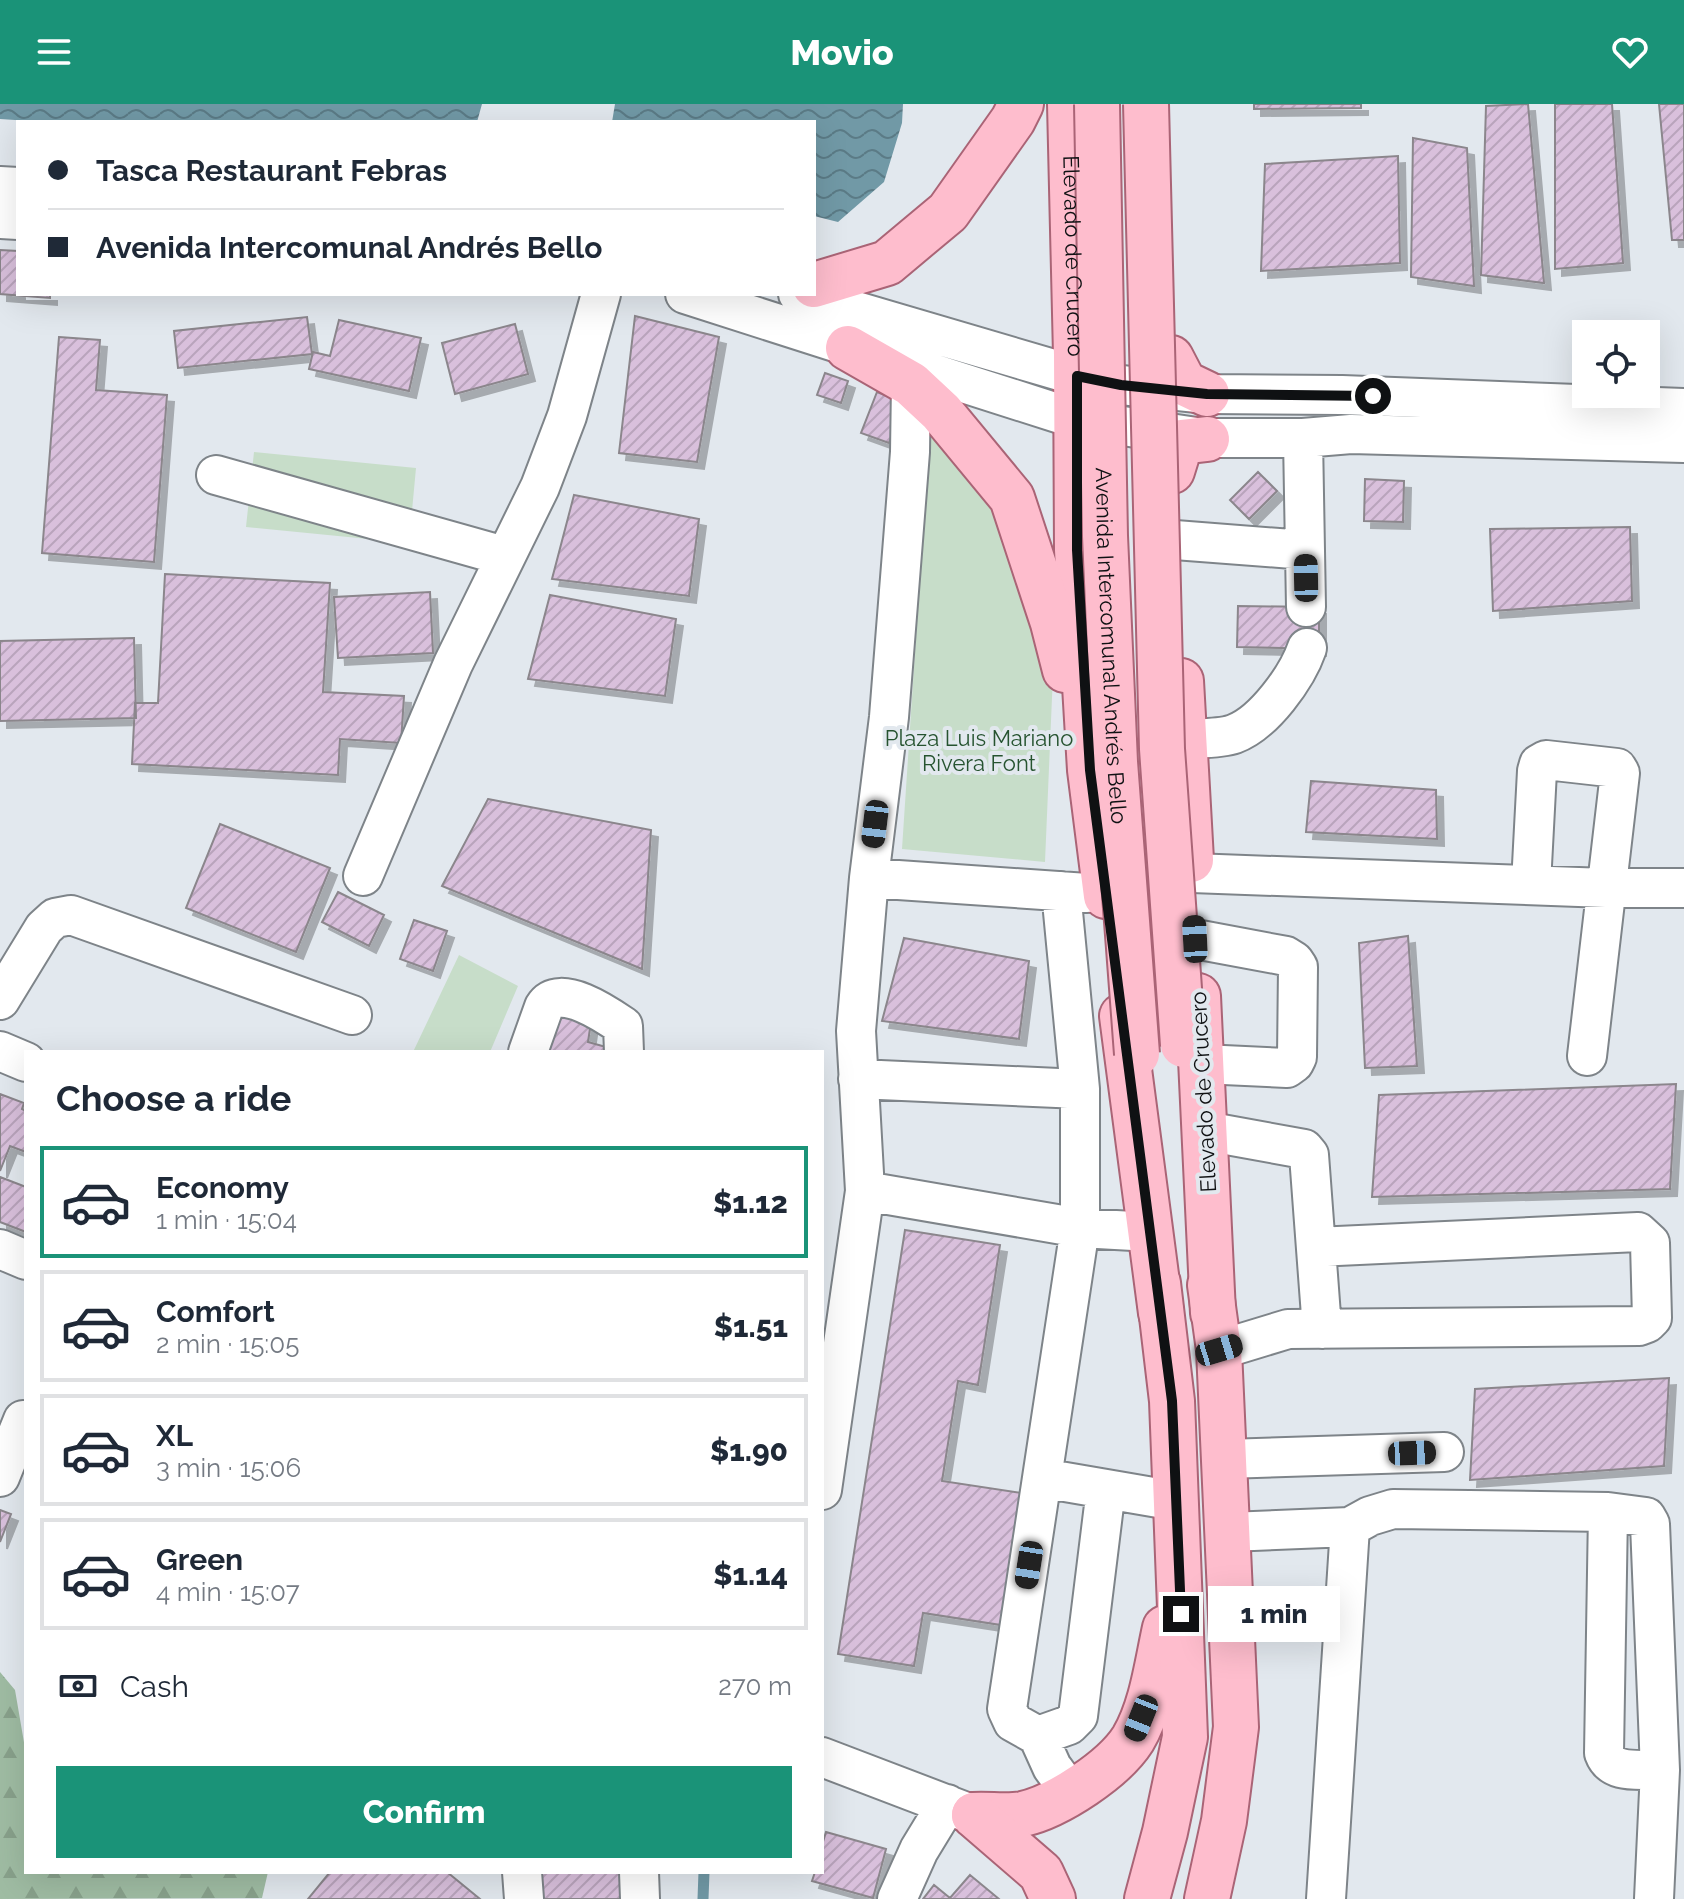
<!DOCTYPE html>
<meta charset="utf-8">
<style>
:root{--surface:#fff;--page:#f6f6f7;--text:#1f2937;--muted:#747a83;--line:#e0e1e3;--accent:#1a9378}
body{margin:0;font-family:Raleway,sans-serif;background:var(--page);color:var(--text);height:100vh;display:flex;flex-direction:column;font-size:30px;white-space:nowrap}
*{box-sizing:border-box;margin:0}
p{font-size:26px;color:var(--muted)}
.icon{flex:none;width:44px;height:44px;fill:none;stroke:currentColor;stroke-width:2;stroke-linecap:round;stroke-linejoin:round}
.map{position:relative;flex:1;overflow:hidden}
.sheet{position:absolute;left:24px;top:946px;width:800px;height:824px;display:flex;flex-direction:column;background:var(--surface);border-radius:0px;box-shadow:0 8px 32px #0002}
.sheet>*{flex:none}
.banner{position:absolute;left:16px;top:16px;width:800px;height:176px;border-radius:0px;box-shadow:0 8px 32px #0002;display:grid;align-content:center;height:176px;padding:0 32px;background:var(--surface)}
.controls{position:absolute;left:1572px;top:216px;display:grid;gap:16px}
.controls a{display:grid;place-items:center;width:88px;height:88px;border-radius:0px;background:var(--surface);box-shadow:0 8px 32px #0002;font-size:40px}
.end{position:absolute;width:36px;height:36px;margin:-18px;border:10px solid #0f1113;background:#fff;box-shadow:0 0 0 4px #fff}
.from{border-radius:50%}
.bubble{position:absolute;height:56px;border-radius:0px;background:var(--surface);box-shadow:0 8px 32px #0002;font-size:26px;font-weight:800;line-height:56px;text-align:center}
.car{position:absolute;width:24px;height:48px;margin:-24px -12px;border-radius:10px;box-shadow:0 0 6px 2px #0007;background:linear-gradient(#222 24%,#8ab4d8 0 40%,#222 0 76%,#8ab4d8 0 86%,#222 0)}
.banner b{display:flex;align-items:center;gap:28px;height:76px;font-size:30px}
.banner b+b{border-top:2px solid var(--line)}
.banner i{width:20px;height:20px;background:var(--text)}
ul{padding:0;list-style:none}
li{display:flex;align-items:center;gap:24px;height:112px;margin:0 16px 12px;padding:0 16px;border:4px solid var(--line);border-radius:0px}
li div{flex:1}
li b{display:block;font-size:30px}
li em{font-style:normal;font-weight:800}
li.current{border-color:var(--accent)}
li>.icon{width:72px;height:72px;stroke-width:1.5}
h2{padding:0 32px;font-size:36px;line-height:96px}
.pay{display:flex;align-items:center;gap:20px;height:88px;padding:0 32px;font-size:30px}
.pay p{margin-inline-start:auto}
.cta{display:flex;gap:16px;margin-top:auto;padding:16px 32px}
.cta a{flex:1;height:92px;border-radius:0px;background:var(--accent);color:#fff;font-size:32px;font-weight:800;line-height:92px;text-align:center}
header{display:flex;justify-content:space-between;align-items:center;height:104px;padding:0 32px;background:var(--accent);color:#fff;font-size:36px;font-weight:800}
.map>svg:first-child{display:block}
.forest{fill:url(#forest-firs)}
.park{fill:#c7ddc9}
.water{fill:url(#water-waves)}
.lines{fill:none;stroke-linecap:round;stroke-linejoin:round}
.stream{stroke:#7199a6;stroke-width:11}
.building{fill:url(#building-hatch);stroke:#8b868c;stroke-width:2;filter:url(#shadow)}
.minor-casing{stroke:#7e8489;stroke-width:42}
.major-casing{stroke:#aa6476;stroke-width:48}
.minor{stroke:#fff;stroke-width:38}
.major{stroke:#febdcd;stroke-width:44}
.major-bridge-casing{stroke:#aa6476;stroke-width:48;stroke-linecap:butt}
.major-bridge{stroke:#febdcd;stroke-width:44}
.route{stroke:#0f1113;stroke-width:10}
.labels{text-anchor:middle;stroke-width:8;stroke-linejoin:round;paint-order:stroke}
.street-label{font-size:22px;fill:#0f1113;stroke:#e2e8ee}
.park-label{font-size:22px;fill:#265330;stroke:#e2e8ee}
</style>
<header><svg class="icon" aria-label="menu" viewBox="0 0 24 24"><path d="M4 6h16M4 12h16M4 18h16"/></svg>Movio<svg class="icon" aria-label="heart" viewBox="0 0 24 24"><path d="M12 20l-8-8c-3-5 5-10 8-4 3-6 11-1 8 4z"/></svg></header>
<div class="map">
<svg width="1684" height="1795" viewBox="0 0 1684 1795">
<defs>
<pattern id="forest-firs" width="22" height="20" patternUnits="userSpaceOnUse" patternTransform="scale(2)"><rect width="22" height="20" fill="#9fbca3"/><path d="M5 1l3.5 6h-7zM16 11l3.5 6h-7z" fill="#88a18b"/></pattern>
<pattern id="water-waves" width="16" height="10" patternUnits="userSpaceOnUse" patternTransform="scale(2)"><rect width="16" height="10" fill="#7199a6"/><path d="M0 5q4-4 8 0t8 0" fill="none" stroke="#5b7b86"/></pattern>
<pattern id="building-hatch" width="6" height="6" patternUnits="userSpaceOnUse" patternTransform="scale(2)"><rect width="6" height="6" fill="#d9c0dc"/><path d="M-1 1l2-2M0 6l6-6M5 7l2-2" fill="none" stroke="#b9a4bc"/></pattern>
<filter id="shadow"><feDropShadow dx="7" dy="7" stdDeviation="0" flood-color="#0004"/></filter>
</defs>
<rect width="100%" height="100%" fill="#e2e8ee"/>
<path class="forest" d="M 0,1568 L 15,1586 L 26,1650 L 26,1768 L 268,1768 L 262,1794 L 0,1795 Z"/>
<path class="park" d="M 930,321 L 1001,398 L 1053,570 L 1045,758 L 902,745 Z
M 254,348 L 416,364 L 409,439 L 246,423 Z
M 459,851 L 518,882 L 490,948 L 413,948 Z"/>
<path class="water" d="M 0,0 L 482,0 L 477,18 L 45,18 L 0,15 Z
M 615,0 L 903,0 L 902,19 L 884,78 L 838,118 L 814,112 L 814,18 L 612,18 Z"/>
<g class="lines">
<path class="stream" d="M 703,1795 L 704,1768"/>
</g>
<path class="building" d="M 1254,0 L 1361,0 L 1361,4 L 1254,5 Z
M 1528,0 L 1544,179 L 1481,171 L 1486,2 Z
M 1555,0 L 1612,0 L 1623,159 L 1555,165 Z
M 1659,0 L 1684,0 L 1684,136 L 1672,136 Z
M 1413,34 L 1467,44 L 1474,182 L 1411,173 Z
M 1398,52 L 1400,159 L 1261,167 L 1265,60 Z
M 0,146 L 18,147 L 18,190 L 50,190 L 50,194 L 0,190 Z
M 635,212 L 719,233 L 697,358 L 619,349 Z
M 307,213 L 312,250 L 178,264 L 174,227 Z
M 339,216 L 421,234 L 409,287 L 309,265 L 313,248 L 330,252 Z
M 515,220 L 528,270 L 455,290 L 442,239 Z
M 59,233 L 100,236 L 96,286 L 167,291 L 154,458 L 42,449 Z
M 825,269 L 848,277 L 841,299 L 817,291 Z
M 877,288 L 905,299 L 889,339 L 861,329 Z
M 1258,368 L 1277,387 L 1249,415 L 1230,396 Z
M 1365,375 L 1404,377 L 1403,418 L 1364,417 Z
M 574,391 L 699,415 L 689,492 L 552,475 Z
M 1630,423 L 1632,497 L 1493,507 L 1490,425 Z
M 165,470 L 330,479 L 323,588 L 404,592 L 401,639 L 340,635 L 338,671 L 132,660 L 135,599 L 158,599 Z
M 430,488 L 433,549 L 338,554 L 334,493 Z
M 550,491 L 676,515 L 665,592 L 528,575 Z
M 1238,502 L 1319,503 L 1319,545 L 1237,543 Z
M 134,534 L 136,614 L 0,617 L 0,537 Z
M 1311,677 L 1436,686 L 1437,735 L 1306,728 Z
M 488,695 L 651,726 L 642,865 L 442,782 Z
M 220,720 L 330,764 L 296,848 L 186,804 Z
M 338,788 L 384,811 L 369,842 L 322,818 Z
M 414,816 L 447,827 L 433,867 L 400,855 Z
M 1408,832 L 1417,962 L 1365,964 L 1359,839 Z
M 904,834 L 1029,857 L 1019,935 L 882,917 Z
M 551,908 L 592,911 L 588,938 L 606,943 L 606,948 L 547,948 Z
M 1676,980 L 1670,1085 L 1372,1093 L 1379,991 Z
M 0,990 L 24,999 L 22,1005 L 26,1007 L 26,1048 L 10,1042 L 0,1067 Z
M 0,1073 L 26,1083 L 26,1128 L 0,1118 Z
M 905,1126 L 1000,1141 L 978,1281 L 958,1277 L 942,1377 L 1022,1389 L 1001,1521 L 923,1509 L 914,1562 L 838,1550 Z
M 1669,1274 L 1664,1362 L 1470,1376 L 1475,1285 Z
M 0,1406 L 11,1410 L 0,1438 Z
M 826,1728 L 886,1745 L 873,1794 L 812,1777 L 815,1768 L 822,1768 L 822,1741 Z
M 330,1768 L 447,1768 L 480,1795 L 308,1795 Z
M 534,1768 L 627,1768 L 630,1795 L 537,1795 Z
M 970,1771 L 999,1795 L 923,1795 L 934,1781 L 950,1794 Z"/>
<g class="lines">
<g class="minor-casing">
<path id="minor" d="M 0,82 L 18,83
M 0,115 L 18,116
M 685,190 L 1076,315 L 1203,334 L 1303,334 L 1351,330 L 1684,339
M 798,190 L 1077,272 L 1121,281 L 1207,290 L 1342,291 L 1684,304
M 1303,334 L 1306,503
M 216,371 L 504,452
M 1175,436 L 1305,446
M 1184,635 C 1199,634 1220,635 1234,630 C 1264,619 1297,573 1307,544
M 1192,769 L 1606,784 L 1684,784
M 363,772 L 453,560 L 540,383 L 567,312 L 601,190
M 869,774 L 1087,789
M 1531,780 L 1537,667 L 1539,660 L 1546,656 L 1617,664 L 1620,669 L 1587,952
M 1061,787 L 1080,985 L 1080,1124 L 1042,1374 L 1176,1397
M 1195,835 L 1286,852 L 1294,857 L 1298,863 L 1297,953 L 1294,959 L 1287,964 L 1202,960
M 0,896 L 44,824 L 55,814 L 71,811 L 352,911
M 0,947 L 26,958
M 528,948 L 544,903 C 559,878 607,911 623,922 L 624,948
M 858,975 L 1080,985
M 1205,1027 L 1304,1045 L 1309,1051 L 1322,1225
M 865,1087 L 1080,1124 L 1151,1128
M 0,1145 L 26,1156
M 1219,1246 L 1288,1225 L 1639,1222 L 1647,1219 L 1652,1214 L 1650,1139 L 1638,1128 L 1316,1143
M 1225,1355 L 1444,1348
M 0,1373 L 23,1316
M 822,1386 L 865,1087 L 856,927 L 869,774 L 889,613 L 910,348 L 911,280
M 1350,1423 L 1370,1412 L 1393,1405 L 1608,1408 L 1646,1413 L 1650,1420 L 1660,1666 C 1639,1665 1612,1671 1604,1649 L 1608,1408
M 1229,1428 L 1350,1423 L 1326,1795
M 1038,1632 L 1013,1618 L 1007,1605 L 1042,1374
M 822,1653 L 974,1711
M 1071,1689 L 1052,1663 L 1038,1632 L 1069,1621 L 1078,1612 L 1106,1385
M 522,1768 L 524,1795
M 639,1768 L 640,1795
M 897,1795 L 919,1746 L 947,1700
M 1654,1795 L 1660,1666"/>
</g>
<g class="major-casing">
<g id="major">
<path id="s1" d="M 1070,0 L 1076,251 L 1077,446 L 1090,666 L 1106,792"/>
<path d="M 814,181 L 887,159 L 948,108 L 1013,16 L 1021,0"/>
<path d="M 848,244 L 911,280 L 941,308 L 1012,394 L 1053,519 L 1065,566"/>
<path d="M 1171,254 L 1184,279 L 1207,290"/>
<path d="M 1172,367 L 1181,338 L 1207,335"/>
<path d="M 1181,577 L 1191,756"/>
<path d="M 1198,892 L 1213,1209"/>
<path d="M 1122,912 L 1161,1209"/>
<path d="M 974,1711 C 989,1710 1008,1713 1023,1710 C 1058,1702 1114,1665 1133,1635 C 1152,1603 1157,1560 1165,1524"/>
<path d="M 974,1711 L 1041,1769 L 1053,1795"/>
<path d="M 1147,1795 L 1165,1728 L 1185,1633 L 1172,1297 L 1158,1179"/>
<path d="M 1207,1795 L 1224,1717 L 1236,1623 L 1219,1246 L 1210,1181"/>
</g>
</g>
<use href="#minor" class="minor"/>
<use href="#major" class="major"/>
<g class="major-bridge-casing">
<g id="major-bridge">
<path id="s2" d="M 1097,0 L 1105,432 L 1115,658 L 1137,950"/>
<path d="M 1146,0 L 1162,645 L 1183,941"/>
</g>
</g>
<use href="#major-bridge" class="major-bridge"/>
</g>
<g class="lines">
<path class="route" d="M 1181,1510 L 1172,1297 L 1090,666 L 1077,446 L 1077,272 L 1121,281 L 1207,290 L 1373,292"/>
</g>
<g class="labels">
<g class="street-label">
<text dy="8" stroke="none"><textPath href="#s1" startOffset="152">Elevado de Crucero</textPath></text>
<text dy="8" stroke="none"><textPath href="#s2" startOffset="542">Avenida Intercomunal Andrés Bello</textPath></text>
<text transform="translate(1203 988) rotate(-93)" y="8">Elevado de Crucero</text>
</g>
<g class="park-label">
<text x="979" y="642">Plaza Luis Mariano<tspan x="979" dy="25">Rivera Font</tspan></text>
</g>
</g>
</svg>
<div class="controls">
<a><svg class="icon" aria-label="locate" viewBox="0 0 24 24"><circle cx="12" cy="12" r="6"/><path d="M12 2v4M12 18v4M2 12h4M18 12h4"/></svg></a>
</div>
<i class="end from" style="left:1373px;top:292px"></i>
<i class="end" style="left:1181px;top:1510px"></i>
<div class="bubble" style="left:1208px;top:1482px;width:132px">1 min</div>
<i class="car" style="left:1306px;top:474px;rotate:359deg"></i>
<i class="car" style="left:875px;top:720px;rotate:187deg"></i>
<i class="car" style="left:1195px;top:835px;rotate:357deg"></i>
<i class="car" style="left:1219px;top:1246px;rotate:73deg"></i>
<i class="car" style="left:1412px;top:1349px;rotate:88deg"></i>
<i class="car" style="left:1029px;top:1461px;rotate:189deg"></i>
<i class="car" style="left:1141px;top:1614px;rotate:202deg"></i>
<div class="banner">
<b><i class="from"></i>Tasca Restaurant Febras</b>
<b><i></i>Avenida Intercomunal Andrés Bello</b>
</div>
<section class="sheet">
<h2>Choose a ride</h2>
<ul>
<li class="current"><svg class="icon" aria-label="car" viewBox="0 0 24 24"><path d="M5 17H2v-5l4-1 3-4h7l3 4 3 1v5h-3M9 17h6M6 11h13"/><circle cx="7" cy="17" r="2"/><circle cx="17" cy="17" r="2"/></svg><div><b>Economy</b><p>1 min · 15:04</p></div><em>$1.12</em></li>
<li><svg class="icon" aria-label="car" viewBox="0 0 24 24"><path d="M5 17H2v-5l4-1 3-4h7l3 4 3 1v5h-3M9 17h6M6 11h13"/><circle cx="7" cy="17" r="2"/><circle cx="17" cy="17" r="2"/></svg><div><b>Comfort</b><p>2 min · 15:05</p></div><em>$1.51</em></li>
<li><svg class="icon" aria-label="car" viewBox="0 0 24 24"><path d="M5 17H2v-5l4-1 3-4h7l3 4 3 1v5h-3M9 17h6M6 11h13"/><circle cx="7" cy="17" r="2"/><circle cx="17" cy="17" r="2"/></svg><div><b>XL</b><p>3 min · 15:06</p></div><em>$1.90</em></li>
<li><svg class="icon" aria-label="car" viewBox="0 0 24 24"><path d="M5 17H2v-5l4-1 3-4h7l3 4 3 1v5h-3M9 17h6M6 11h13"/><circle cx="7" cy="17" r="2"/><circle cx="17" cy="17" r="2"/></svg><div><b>Green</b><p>4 min · 15:07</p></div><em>$1.14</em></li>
</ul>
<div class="pay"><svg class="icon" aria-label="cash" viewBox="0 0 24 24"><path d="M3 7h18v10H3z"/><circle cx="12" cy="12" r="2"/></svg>Cash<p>270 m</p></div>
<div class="cta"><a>Confirm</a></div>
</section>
</div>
